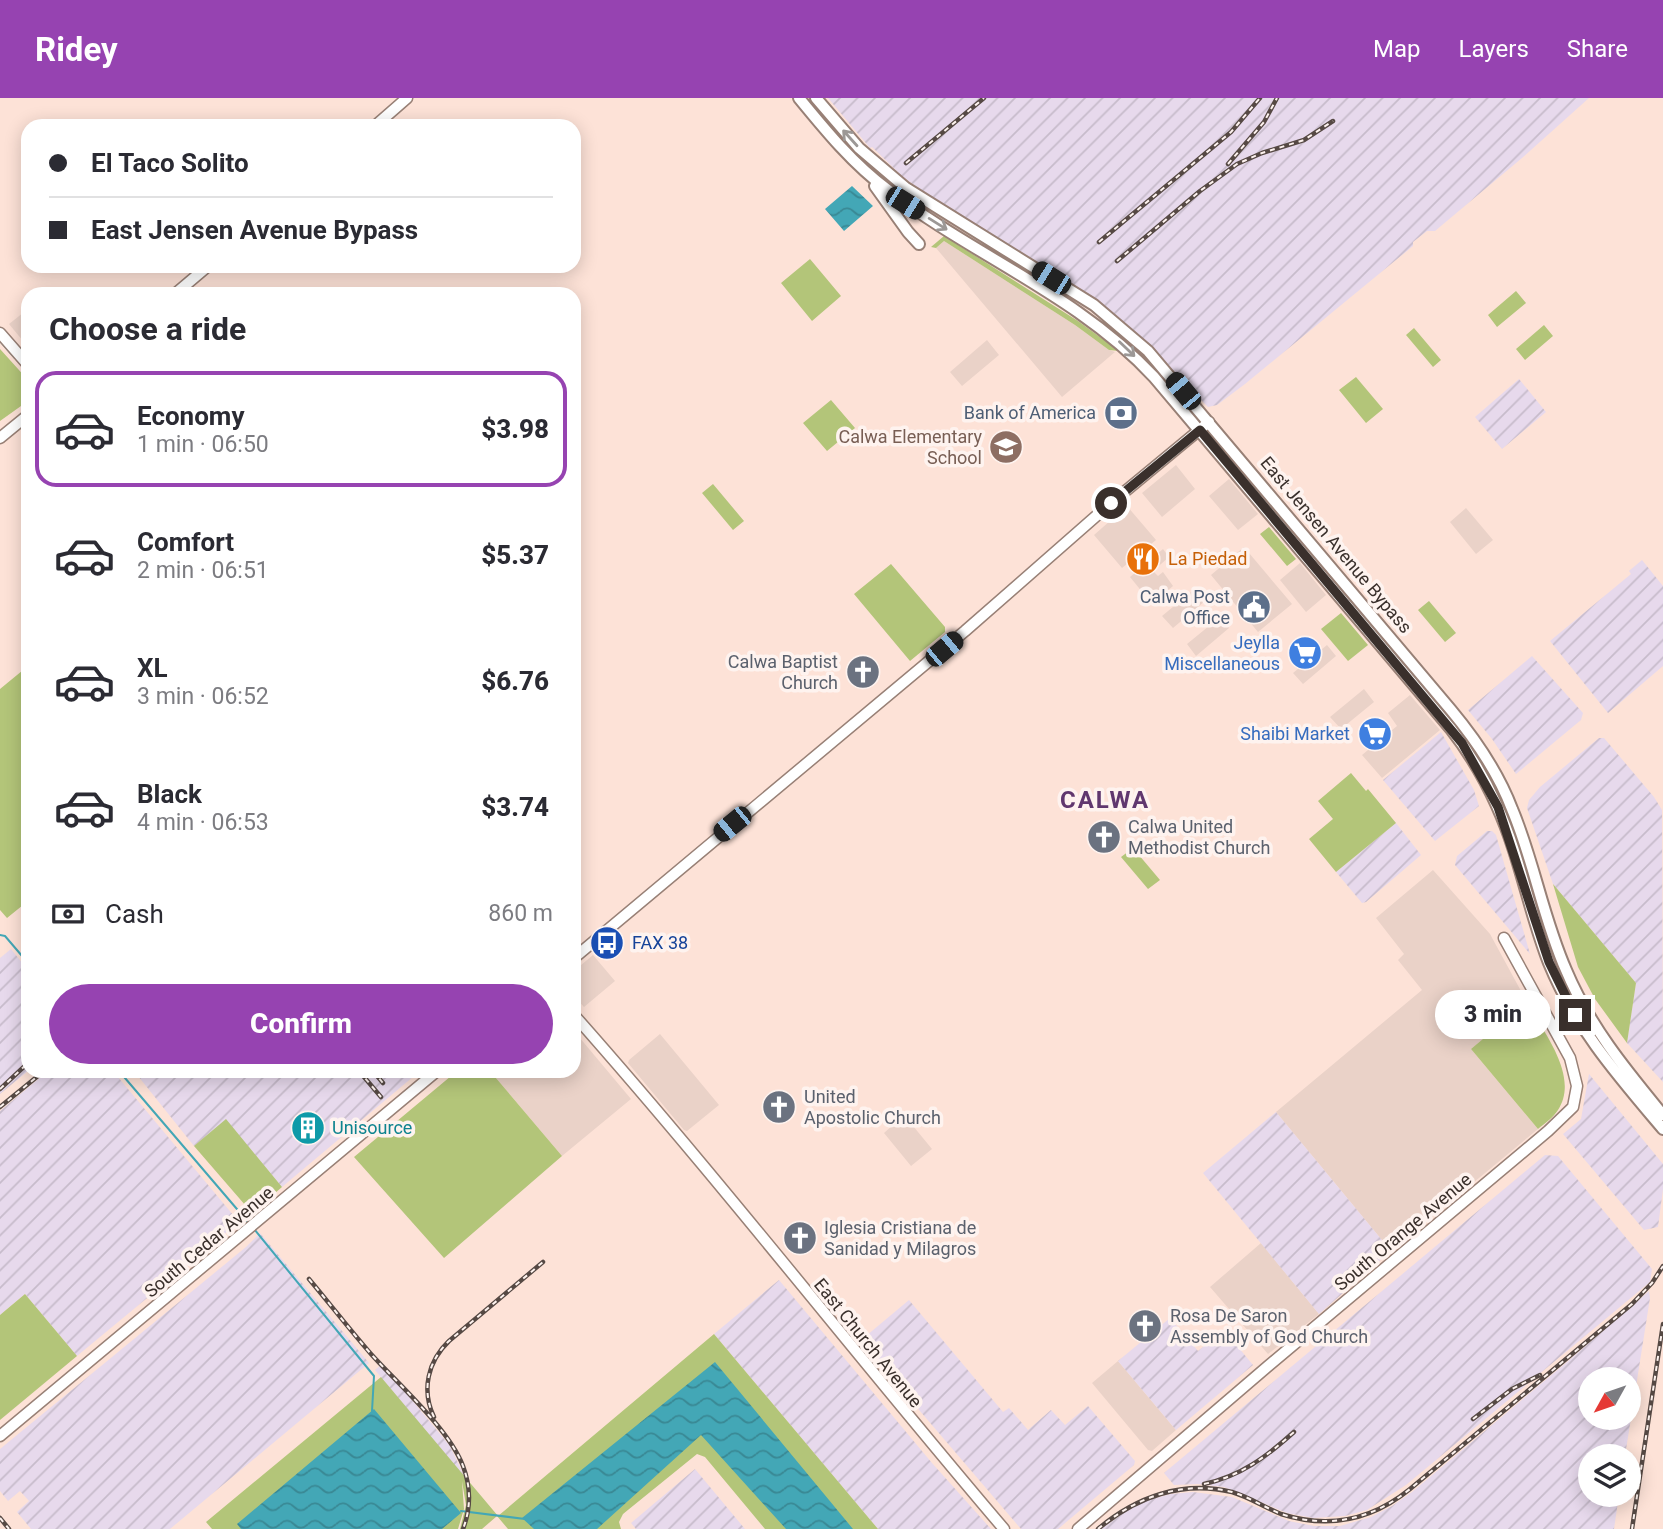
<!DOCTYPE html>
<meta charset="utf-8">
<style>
:root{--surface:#fff;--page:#f2f2f3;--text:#2b2b33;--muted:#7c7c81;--line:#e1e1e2;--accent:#9643b1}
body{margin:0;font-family:Roboto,sans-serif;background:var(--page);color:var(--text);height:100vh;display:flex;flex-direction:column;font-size:26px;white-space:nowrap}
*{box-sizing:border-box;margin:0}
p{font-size:23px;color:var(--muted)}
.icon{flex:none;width:38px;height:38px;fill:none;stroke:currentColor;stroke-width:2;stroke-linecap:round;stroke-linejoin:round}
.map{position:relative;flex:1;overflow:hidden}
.sheet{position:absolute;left:21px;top:189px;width:560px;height:791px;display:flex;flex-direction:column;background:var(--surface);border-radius:21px;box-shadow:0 4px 18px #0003}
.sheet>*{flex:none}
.hud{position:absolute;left:21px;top:21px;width:560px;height:154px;border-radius:21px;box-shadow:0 4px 18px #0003;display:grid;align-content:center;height:154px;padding:0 28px;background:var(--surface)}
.needle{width:46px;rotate:230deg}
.buttons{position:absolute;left:1578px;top:1269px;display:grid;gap:14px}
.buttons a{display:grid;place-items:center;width:63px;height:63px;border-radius:50%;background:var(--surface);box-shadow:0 4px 18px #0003;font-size:35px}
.end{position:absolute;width:32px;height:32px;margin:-16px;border:9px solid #3a302c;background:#fff;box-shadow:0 0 0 4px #fff}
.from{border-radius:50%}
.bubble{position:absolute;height:49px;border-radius:24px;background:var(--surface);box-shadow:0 4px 18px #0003;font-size:23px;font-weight:800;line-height:49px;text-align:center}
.car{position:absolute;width:21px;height:42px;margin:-21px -10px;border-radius:9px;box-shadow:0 0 5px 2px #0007;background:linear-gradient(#222 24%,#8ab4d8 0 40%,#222 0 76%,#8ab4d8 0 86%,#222 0)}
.hud b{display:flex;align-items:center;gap:24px;height:66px;font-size:26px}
.hud b+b{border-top:2px solid var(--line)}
.hud i{width:18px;height:18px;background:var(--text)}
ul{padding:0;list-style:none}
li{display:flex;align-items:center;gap:21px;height:116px;margin:0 14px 10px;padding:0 14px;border:4px solid transparent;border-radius:21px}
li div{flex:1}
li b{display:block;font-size:26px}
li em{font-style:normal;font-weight:800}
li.on{border-color:var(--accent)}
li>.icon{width:63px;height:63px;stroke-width:1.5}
h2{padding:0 28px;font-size:32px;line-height:84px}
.pay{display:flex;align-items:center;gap:18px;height:77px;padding:0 28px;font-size:26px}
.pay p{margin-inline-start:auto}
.cta{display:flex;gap:14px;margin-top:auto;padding:14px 28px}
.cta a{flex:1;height:80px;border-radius:42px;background:var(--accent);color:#fff;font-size:28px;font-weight:800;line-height:80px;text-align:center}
header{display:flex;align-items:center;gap:42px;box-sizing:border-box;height:98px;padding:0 35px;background:var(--accent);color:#fff}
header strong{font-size:33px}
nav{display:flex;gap:38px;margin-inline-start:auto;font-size:24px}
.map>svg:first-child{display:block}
.commercial{fill:#ead2c8}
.industrial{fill:url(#industrial-furrows);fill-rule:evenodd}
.green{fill:#b3c579}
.water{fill:url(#water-waves)}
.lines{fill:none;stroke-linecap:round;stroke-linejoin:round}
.stream{stroke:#43a7b6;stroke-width:2}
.secondary-casing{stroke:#988076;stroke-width:13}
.primary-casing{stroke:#988076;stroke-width:14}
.secondary{stroke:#fff;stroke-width:10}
.primary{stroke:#fff;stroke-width:10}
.rail-casing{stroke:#564944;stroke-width:4.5}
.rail{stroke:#fef3ef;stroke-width:2;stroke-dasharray:5;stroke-linecap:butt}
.oneway{stroke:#9c9896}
.route{stroke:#3a302c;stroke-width:9}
.labels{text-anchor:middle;stroke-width:7;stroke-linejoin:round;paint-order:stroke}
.service-label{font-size:18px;fill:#4e5e75;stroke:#fef3ef;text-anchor:end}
.education-label{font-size:18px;fill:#785e54;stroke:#fef3ef;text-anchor:end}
.street-label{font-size:18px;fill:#3a302c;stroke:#fef3ef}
.food-label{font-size:18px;fill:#c56008;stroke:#fef3ef;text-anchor:start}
.shop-label{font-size:18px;fill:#366cbe;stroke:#fef3ef;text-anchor:end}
.worship-label{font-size:18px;fill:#5b616d;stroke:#fef3ef;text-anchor:start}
.transit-label{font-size:18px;fill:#164399;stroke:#fef3ef;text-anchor:start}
.culture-label{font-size:18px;fill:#0d838f;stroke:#fef3ef;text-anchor:start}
.district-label{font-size:24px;font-weight:bold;letter-spacing:2px;fill:#60376e;stroke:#fef3ef}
</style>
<header>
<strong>Ridey</strong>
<nav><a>Map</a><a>Layers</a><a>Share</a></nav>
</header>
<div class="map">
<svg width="1663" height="1431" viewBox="0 0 1663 1431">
<defs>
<pattern id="industrial-furrows" width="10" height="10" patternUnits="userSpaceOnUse" patternTransform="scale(1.75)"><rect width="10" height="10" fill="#e7d9ec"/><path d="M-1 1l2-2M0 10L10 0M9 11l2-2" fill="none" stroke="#c7bbcb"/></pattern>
<pattern id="water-waves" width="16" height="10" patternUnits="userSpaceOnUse" patternTransform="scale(1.75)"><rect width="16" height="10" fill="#43a7b6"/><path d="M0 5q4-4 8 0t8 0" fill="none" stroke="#398894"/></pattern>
</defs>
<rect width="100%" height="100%" fill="#fde2d7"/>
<path class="commercial" d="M 944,143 L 1075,227 L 1109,252 L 1115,254 L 1062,299 L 936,150 Z
M 28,211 L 28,249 L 9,226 Z
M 987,242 L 999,257 L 962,288 L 950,274 Z
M 1176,367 L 1195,391 L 1162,419 L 1142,395 Z
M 1229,381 L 1258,416 L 1238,432 L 1209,398 Z
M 1127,408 L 1156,442 L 1122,470 L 1094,437 Z
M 1466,410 L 1493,442 L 1476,456 L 1450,424 Z
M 1244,449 L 1292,506 L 1258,534 L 1211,477 Z
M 1163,451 L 1169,459 L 1153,473 L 1158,478 L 1163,474 L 1173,488 L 1152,506 L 1130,479 Z
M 1300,465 L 1326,497 L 1306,514 L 1280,482 Z
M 1196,490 L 1206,502 L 1173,530 L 1162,518 Z
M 1220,519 L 1229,530 L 1196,558 L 1187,546 Z
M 1327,547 L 1336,558 L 1303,586 L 1293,575 Z
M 1364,591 L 1374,604 L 1341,631 L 1330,619 Z
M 1410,597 L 1440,632 L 1382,680 L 1362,657 L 1397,628 L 1388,615 Z
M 1433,772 L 1490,836 L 1527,904 L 1471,951 L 1538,1031 L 1391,1153 L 1276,1014 L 1422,892 L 1398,862 L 1404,856 L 1376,820 Z
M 593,857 L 615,883 L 584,909 L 574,898 L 574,873 Z
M 574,933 L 631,1001 L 562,1058 L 490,973 L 574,973 Z
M 660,936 L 719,1007 L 687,1033 L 684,1032 L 628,965 L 629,962 Z
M 904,1017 L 932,1051 L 911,1068 L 884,1035 Z
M 1261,1145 L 1319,1216 L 1268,1256 L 1210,1189 Z
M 1118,1263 L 1176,1332 L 1152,1353 L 1148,1352 L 1092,1285 Z"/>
<path class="industrial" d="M 828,0 L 1589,0 L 1522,60 L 1435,133 L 1427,133 L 1413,144 L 1413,148 L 1245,286 L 1217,307 L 1208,309 L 1124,225 L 1085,195 L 918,90 L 902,78 L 872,49 L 870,50 Z
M 1519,281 L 1546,314 L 1502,351 L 1475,319 Z
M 1642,462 L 1663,488 L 1663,568 L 1608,615 L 1550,543 L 1631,476 L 1629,473 Z
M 1532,558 L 1583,615 L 1581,622 L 1516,676 L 1492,641 L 1468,612 Z
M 1441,634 L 1474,692 L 1479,708 L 1435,743 L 1383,682 Z
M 1599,640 L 1604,640 L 1654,699 L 1662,712 L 1663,984 L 1627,945 L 1636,885 L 1553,786 L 1527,710 L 1529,702 L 1540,689 Z
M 1396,725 L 1421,757 L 1366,804 L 1362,805 L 1336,774 Z
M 1487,733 L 1492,733 L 1496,737 L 1530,856 L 1455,767 L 1457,758 Z
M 11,851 L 28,872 L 28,973 L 0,996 L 0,860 Z
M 48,973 L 113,973 L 239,1124 L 77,1258 L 25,1196 L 0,1217 L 0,1013 Z
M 134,973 L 420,973 L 282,1089 L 226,1022 L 194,1048 Z
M 1589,976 L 1663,1066 L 1663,1091 L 1658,1129 L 1644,1132 L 1563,1036 L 1581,1021 Z
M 1276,1014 L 1391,1153 L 1319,1216 L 1203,1075 Z
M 1545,1057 L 1558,1058 L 1652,1171 L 1650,1184 L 1406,1387 L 1367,1412 L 1345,1418 L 1313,1420 L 1287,1415 L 1224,1389 L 1198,1386 L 1174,1387 L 1164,1375 Z
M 260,1135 L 369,1265 L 170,1431 L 31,1431 L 17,1414 L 29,1403 L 20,1393 L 8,1403 L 0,1393 L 0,1351 L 246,1149 Z
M 779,1182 L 932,1365 L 991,1431 L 878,1431 L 714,1236 Z
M 1649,1193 L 1650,1200 L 1625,1358 L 1591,1358 L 1591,1396 L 1619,1397 L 1614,1431 L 1101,1431 L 1129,1411 L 1148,1402 L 1171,1396 L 1193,1394 L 1232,1399 L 1289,1423 L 1314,1428 L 1340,1428 L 1371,1419 L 1392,1408 L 1412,1394 L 1567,1264 ZM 1591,1281 L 1629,1281 L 1629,1320 L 1591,1320 Z
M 909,1202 L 1003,1314 L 1009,1310 L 1028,1332 L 1051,1312 L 1065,1327 L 1088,1308 L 1135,1363 L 1134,1367 L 1058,1431 L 1021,1431 L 860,1243 Z
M 1170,1220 L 1198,1253 L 1224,1232 L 1253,1267 L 1176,1332 L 1118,1263 Z
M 382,1266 L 450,1348 L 465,1380 L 375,1272 Z
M 695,1371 L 745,1431 L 636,1431 L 631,1425 Z"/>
<path class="green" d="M 944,138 L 1078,223 L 1119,253 L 1109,252 L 1075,227 L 944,143 L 936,150 L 931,149 Z
M 810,161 L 841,198 L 812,223 L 781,185 Z
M 1516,193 L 1526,205 L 1497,229 L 1488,217 Z
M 1544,227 L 1553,238 L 1525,262 L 1516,251 Z
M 1414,230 L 1441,262 L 1433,269 L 1406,237 Z
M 0,251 L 28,282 L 28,303 L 0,323 Z
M 1356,279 L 1383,311 L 1366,325 L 1339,292 Z
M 831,302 L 855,330 L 827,353 L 803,325 Z
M 713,386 L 744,423 L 733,432 L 702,395 Z
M 1269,429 L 1296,461 L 1287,468 L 1260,436 Z
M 891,466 L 945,529 L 945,534 L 910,563 L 854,496 Z
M 1429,503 L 1456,535 L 1445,544 L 1418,512 Z
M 1341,515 L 1368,547 L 1348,563 L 1321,531 Z
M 28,568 L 28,803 L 7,820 L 0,812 L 0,591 Z
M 1351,675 L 1366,693 L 1368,691 L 1396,725 L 1336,774 L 1309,741 L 1333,721 L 1318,703 Z
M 1133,750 L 1160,782 L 1148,791 L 1121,759 Z
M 1553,786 L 1636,885 L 1627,945 L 1595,901 L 1578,869 Z
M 1527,904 C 1543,934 1580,978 1558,1012 C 1553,1020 1545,1025 1538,1031 L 1471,951 Z
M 457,973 L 490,973 L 562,1058 L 444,1160 L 354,1059 Z
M 226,1021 L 282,1089 L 252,1115 L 194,1048 Z
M 25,1196 L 77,1258 L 0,1322 L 0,1217 Z
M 714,1236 L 878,1431 L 765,1431 L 705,1359 L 697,1356 L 623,1416 L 619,1424 L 621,1431 L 508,1431 L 497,1418 L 482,1431 L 460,1431 L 466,1407 L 462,1383 L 464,1411 L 458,1431 L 212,1431 L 206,1424 L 381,1279 L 498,1418 Z"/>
<path class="water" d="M 852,88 L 873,108 L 844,133 L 825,111 Z
M 715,1264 L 853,1431 L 786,1431 L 701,1337 L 597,1431 L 534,1431 L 522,1420 Z
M 374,1311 L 461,1415 L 442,1431 L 241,1431 L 237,1426 Z"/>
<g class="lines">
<path class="stream" d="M 0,243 L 15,260
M 0,837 L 5,838 L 28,865
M 119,973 L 248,1124
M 254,1131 L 374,1278 L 372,1313
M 461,1413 L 525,1421"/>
<g class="secondary-casing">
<path id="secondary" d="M 375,28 L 407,0
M 175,196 L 208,168
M 0,235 L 28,267
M 0,340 L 28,317
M 574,860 L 965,533 L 1111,405 L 1209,324
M 574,917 C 722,1084 859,1261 1004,1431
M 0,1338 L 437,973
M 1078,1431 L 1267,1269 L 1548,1033 L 1573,1009 L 1577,988 L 1570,960 L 1504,840"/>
</g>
<g class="primary-casing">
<path id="primary" d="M 799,0 C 826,33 853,66 888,92 C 974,158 1079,198 1154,279 L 1451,631 C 1469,654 1485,681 1497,708 C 1520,758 1529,814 1549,865 C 1575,929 1619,979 1663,1031
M 816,0 L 859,50 L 906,90 L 1094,207 L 1148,253 L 1451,612 C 1476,642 1498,674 1512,711 C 1534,763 1543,820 1566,872 C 1589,927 1625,971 1663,1017
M 875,88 L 908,134 L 919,146"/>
</g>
<use href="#secondary" class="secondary"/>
<use href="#primary" class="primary"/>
<g class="rail-casing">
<path id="rail" d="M 906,65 L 984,0
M 1228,66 L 1264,24 L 1277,0
M 1099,144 L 1231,34 L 1260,0
M 1117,163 L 1200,93 L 1237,66 L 1262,55 L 1304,42 L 1333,23
M 359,973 L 381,999
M 373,973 L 383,985
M 0,991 L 28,965
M 0,1009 L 44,973
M 309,1181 C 330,1206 350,1232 371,1256 C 398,1286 449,1331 463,1368 C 471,1389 471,1410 463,1431
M 434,1319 C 421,1292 428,1263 449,1243 L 543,1164
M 1473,1321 L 1512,1291 L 1540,1277
M 1204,1386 C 1241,1378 1266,1359 1294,1334
M 0,1420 L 9,1431
M 1098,1431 C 1136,1399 1182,1382 1232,1394 C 1249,1399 1264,1409 1281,1416 C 1328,1431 1372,1422 1410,1391 L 1632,1206 L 1652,1185 L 1663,1168
M 1632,1431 L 1663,1226"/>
</g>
<use href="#rail" class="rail"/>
</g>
<defs><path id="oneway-shaft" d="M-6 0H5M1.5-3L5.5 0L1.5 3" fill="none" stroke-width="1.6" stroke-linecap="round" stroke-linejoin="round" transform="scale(1.75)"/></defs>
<g class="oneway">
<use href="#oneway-shaft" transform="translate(850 40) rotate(-132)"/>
<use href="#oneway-shaft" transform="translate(938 126) rotate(32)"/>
<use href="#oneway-shaft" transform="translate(1127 251) rotate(44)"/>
</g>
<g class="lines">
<path class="route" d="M 1111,405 L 1200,332 L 1462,645 L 1498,709 L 1549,864 L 1575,917"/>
</g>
<defs>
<g id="bank-disc" transform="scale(1.75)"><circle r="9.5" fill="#5c6f8a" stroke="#fef3ef"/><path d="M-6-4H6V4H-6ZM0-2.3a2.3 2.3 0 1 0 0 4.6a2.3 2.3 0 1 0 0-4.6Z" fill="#fff"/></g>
<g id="school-disc" transform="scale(1.75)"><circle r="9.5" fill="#8d6e63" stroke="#fef3ef"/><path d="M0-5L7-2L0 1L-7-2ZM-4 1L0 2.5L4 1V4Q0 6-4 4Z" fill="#fff"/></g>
<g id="restaurant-disc" transform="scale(1.75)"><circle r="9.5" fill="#e8710a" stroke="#fef3ef"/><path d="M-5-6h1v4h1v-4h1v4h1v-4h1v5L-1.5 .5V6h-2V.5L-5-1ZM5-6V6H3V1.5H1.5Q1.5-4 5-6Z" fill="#fff"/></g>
<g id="civic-disc" transform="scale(1.75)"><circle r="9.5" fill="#5c6f8a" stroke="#fef3ef"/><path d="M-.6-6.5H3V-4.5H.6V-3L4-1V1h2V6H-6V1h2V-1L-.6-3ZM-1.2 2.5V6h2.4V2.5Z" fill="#fff"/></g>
<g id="supermarket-disc" transform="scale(1.75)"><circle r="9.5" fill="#3f7fe0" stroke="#fef3ef"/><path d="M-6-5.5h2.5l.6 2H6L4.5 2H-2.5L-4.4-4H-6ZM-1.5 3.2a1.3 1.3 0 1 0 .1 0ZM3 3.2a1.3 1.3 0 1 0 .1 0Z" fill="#fff"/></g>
<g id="church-disc" transform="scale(1.75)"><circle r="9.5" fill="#6b7280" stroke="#fef3ef"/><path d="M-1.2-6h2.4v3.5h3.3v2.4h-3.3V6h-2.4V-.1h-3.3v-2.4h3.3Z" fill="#fff"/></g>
<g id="bus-disc" transform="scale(1.75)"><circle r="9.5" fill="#1a4fb4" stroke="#fef3ef"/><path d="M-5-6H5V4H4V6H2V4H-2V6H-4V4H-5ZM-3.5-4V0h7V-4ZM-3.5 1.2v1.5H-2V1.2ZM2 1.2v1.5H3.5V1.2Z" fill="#fff"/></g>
<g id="building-disc" transform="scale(1.75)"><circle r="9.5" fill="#0f9aa8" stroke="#fef3ef"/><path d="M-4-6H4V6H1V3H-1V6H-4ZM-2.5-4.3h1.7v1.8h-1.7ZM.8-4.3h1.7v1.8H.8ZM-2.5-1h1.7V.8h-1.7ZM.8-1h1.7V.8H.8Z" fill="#fff"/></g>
</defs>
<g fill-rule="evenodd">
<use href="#bank-disc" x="1121" y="315"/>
<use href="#school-disc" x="1006" y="349"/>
<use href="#restaurant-disc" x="1143" y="461"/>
<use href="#civic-disc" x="1254" y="509"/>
<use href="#supermarket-disc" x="1305" y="555"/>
<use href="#church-disc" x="863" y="574"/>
<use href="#supermarket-disc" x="1375" y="636"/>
<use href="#church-disc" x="1104" y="739"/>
<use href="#bus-disc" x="607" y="845"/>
<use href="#church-disc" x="779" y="1009"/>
<use href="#building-disc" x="308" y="1030"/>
<use href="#church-disc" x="800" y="1140"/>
<use href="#church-disc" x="1145" y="1228"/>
</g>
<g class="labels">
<g class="service-label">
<text x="1096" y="321">Bank of America</text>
<text x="1230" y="505">Calwa Post<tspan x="1230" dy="21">Office</tspan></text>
</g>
<g class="education-label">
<text x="982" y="345">Calwa Elementary<tspan x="982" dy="21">School</tspan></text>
</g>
<g class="street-label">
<text transform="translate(1336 447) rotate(50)" y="6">East Jensen Avenue Bypass</text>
<text transform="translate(1403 1134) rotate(-40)" y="6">South Orange Avenue</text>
<text transform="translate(209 1144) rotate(-40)" y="6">South Cedar Avenue</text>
<text transform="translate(868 1245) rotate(51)" y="6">East Church Avenue</text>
</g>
<g class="food-label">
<text x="1168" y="467">La Piedad</text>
</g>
<g class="shop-label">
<text x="1280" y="551">Jeylla<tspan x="1280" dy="21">Miscellaneous</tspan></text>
<text x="1350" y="642">Shaibi Market</text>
</g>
<g class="worship-label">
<text x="838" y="570" text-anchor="end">Calwa Baptist<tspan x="838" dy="21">Church</tspan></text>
<text x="1128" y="735">Calwa United<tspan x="1128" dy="21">Methodist Church</tspan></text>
<text x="804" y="1005">United<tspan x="804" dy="21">Apostolic Church</tspan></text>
<text x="824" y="1136">Iglesia Cristiana de<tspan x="824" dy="21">Sanidad y Milagros</tspan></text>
<text x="1170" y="1224">Rosa De Saron<tspan x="1170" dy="21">Assembly of God Church</tspan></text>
</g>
<g class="transit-label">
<text x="632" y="851">FAX 38</text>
</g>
<g class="culture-label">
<text x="332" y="1036">Unisource</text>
</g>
<g class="district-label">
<text x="1105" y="710">CALWA</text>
</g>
</g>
</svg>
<div class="buttons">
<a><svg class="needle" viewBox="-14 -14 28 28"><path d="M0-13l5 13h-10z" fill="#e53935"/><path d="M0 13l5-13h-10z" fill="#7c7c81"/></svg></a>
<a><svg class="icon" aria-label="layers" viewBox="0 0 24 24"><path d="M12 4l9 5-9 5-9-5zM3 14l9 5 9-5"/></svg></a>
</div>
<i class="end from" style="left:1111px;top:405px"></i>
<i class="end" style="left:1575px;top:917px"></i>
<div class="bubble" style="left:1435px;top:892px;width:116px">3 min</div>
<i class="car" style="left:905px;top:105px;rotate:122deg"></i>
<i class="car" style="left:1051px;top:180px;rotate:302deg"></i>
<i class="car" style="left:1183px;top:293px;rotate:320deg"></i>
<i class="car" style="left:944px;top:551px;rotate:50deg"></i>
<i class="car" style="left:732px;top:726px;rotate:231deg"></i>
<div class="hud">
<b><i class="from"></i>El Taco Solito</b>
<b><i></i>East Jensen Avenue Bypass</b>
</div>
<section class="sheet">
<h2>Choose a ride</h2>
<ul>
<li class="on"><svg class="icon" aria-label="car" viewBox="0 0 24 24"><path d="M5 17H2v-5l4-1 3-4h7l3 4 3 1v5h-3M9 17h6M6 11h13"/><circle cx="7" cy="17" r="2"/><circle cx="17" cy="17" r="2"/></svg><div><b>Economy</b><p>1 min · 06:50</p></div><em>$3.98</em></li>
<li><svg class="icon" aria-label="car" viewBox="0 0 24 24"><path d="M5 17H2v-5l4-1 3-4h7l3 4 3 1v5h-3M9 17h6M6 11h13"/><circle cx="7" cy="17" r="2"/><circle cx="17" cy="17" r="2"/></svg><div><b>Comfort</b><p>2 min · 06:51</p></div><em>$5.37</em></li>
<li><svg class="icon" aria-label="car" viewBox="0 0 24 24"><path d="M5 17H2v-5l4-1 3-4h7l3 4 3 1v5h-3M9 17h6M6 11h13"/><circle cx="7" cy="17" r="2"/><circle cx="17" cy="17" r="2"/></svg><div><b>XL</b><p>3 min · 06:52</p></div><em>$6.76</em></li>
<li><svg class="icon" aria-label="car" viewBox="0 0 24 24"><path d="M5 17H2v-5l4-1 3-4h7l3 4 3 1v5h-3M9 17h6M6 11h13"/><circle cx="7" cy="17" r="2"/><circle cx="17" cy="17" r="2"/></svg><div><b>Black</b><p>4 min · 06:53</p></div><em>$3.74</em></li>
</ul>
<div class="pay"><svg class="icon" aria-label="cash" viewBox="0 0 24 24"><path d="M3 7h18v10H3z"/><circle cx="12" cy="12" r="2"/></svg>Cash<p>860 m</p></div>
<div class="cta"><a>Confirm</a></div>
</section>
</div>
